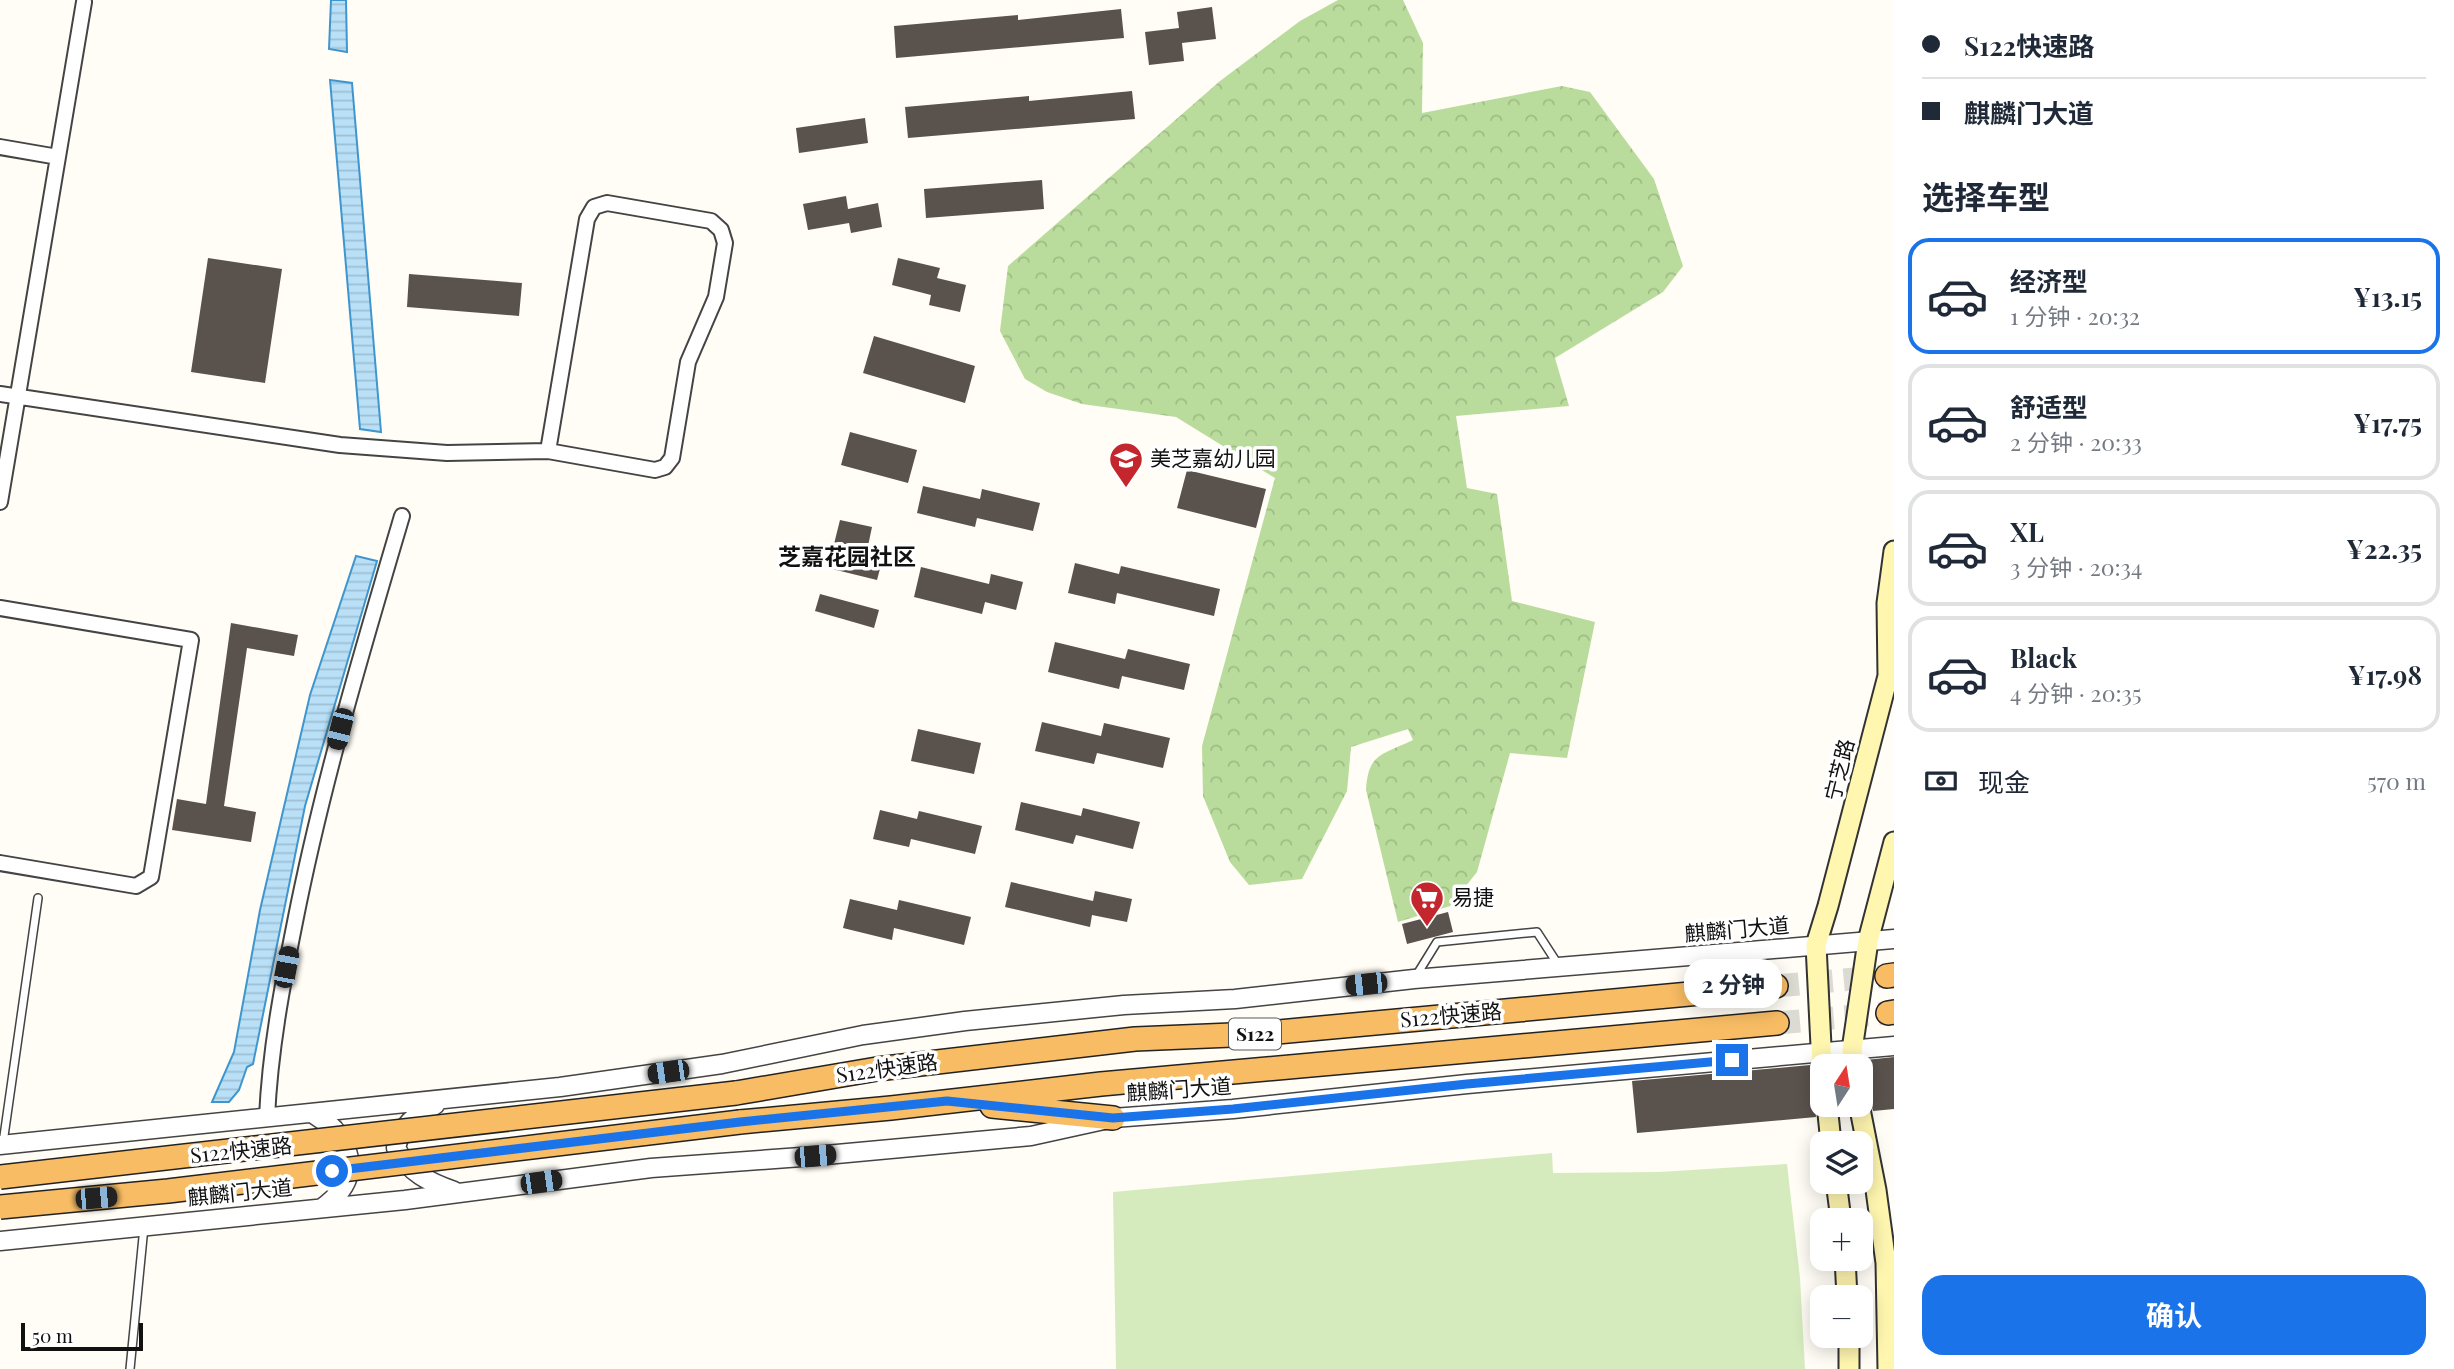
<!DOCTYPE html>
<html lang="zh">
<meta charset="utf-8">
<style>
:root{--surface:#fff;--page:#f6f6f7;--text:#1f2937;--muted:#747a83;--line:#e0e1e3;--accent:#1a73e8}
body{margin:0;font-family:"Playfair Display","Noto Sans SC",serif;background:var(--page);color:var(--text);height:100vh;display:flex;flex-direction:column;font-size:26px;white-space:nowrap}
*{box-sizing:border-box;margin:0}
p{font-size:23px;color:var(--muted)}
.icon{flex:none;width:38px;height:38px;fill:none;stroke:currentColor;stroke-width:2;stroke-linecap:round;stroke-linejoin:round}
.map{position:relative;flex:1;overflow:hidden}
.panel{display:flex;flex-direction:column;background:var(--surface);width:560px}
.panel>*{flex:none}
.hud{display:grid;align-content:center;height:154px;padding:0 28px;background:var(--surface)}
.needle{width:46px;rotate:12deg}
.buttons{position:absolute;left:1810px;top:1054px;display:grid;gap:14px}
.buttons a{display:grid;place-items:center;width:63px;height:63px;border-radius:14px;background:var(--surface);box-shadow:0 4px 18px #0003;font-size:35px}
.scale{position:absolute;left:21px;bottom:18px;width:122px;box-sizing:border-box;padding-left:7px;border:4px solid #111;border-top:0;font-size:19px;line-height:24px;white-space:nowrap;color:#111;-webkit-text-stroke:5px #fff;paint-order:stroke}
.end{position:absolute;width:32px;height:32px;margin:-16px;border:9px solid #1a73e8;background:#fff;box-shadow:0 0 0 4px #fff}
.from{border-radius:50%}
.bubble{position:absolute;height:49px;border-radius:21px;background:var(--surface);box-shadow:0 4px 18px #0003;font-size:23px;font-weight:700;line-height:49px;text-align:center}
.car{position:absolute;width:21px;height:42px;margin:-21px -10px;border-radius:9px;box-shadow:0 0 5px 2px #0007;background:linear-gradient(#222 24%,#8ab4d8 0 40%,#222 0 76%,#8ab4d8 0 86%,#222 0)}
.hud b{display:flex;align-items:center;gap:24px;height:66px;font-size:26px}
.hud b+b{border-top:2px solid var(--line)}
.hud i{width:18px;height:18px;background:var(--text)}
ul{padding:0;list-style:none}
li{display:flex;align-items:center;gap:21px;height:116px;margin:0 14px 10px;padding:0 14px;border:4px solid var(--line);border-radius:21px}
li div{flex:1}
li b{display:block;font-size:26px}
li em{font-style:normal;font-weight:700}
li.active{border-color:var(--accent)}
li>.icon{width:63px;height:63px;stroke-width:1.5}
h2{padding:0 28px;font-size:32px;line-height:84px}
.pay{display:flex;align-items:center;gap:18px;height:77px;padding:0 28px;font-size:26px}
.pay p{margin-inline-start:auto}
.primary-button{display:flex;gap:14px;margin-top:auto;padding:14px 28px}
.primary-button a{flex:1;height:80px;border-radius:21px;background:var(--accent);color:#fff;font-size:28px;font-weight:700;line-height:80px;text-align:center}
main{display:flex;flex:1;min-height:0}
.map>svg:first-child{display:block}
.grass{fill:#d5ebbd}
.forest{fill:url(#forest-crowns)}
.water{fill:url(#water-rules);stroke:#3f96cf;stroke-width:2}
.building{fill:#5a524d}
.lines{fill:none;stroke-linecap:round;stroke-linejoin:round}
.trunk-tunnel{stroke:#dbdad3;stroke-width:23;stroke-dasharray:23 11;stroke-linecap:butt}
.service-casing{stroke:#444;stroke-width:10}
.minor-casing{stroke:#444;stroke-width:18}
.tertiary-casing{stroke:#444;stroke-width:21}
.secondary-casing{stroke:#333;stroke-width:23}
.trunk-casing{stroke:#222;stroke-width:26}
.service{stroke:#fff;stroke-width:7}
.minor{stroke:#fff;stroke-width:14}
.tertiary{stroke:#fff;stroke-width:18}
.secondary{stroke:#fff6b0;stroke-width:19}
.trunk{stroke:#f7bc64;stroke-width:23}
.trunk-bridge-casing{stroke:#222;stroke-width:26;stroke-linecap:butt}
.trunk-bridge{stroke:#f7bc64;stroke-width:23}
.route{stroke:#1a73e8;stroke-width:9}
.labels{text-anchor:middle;stroke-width:7;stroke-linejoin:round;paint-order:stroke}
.shield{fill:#fff;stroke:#585858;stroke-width:2}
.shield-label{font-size:19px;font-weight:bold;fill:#111}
.poi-label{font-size:21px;fill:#111;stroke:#fff;text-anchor:start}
.street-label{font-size:21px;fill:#111;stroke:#fff}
.neighbourhood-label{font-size:23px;font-weight:bold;fill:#111;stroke:#fff}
</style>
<main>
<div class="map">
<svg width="1894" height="1369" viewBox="0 0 1894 1369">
<defs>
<pattern id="forest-crowns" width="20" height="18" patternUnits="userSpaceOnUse" patternTransform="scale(1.75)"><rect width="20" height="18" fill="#b9dc9c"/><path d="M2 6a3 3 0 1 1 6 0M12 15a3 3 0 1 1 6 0" fill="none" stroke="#9ebc85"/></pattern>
<pattern id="water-rules" width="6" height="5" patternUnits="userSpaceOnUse" patternTransform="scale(1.75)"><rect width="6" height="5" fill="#b9e0f7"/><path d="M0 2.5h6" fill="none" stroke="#9ebfd3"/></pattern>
</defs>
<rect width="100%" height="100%" fill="#fffdf5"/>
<path class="grass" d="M 1552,1153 L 1553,1173 L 1659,1172 L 1787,1164 L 1800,1278 L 1805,1369 L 1116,1369 L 1113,1192 Z"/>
<path class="forest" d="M 1338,0 L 1403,0 L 1423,43 L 1422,113 L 1562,86 L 1590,92 L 1654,179 L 1683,266 L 1663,292 L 1555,358 L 1569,406 L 1456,416 L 1467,488 L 1497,494 L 1512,601 L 1595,622 L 1567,758 L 1510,753 L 1477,872 L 1450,906 L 1398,922 L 1366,790 C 1368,753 1382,755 1413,740 L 1408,729 L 1351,747 L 1347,791 L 1302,879 L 1249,885 L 1230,862 L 1203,796 L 1202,746 L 1275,478 L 1176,417 L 1082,404 L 1047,392 L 1025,379 L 1000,331 L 1008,266 L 1220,81 L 1300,21 Z"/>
<path class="water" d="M 331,0 L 346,0 L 347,52 L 329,49 Z
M 330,80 L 352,83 L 381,432 L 360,429 Z
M 356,556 L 377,561 L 305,806 L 253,1064 L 247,1067 L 239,1090 L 229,1102 L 212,1102 L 234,1052 L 260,910 L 310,695 Z"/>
<path class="building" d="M 1212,7 L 1216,39 L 1182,43 L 1184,61 L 1149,65 L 1145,32 L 1179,28 L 1177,12 Z
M 1121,9 L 1124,38 L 896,58 L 894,26 L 1018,15 L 1018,20 Z
M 1132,91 L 1135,119 L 908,138 L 905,107 L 1029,96 L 1029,101 Z
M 865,118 L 868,143 L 799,153 L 796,128 Z
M 1042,180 L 1044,209 L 926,218 L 924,189 Z
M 846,196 L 848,209 L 878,203 L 882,227 L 851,233 L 849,223 L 808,230 L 803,204 Z
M 208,258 L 282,269 L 265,383 L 191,372 Z
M 898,258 L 940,268 L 937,278 L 966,285 L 960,312 L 929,305 L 931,295 L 892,285 Z
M 409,274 L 522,283 L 519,316 L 407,307 Z
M 874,336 L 975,366 L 965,403 L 863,373 Z
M 850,432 L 917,450 L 908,483 L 841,465 Z
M 1187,470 L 1266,489 L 1256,528 L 1177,508 Z
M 923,486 L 980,499 L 982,489 L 1040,503 L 1033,531 L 977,518 L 975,527 L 917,513 Z
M 840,520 L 872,527 L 868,546 L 885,550 L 877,580 L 828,568 Z
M 1075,563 L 1119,574 L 1121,566 L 1220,589 L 1214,616 L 1117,593 L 1115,604 L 1068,593 Z
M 921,567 L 989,584 L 991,574 L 1023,582 L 1016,610 L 985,602 L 982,614 L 914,597 Z
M 820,594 L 879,610 L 874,628 L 815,611 Z
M 231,623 L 298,635 L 294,656 L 247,648 L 224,806 L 256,812 L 251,842 L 172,830 L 177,799 L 206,804 Z
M 1055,642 L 1125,659 L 1128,649 L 1190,664 L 1184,690 L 1122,676 L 1119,689 L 1048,672 Z
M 1042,722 L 1101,736 L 1104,723 L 1170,738 L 1163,768 L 1097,753 L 1094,764 L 1035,751 Z
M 918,729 L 981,743 L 974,774 L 911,761 Z
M 1021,802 L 1081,816 L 1083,808 L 1140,822 L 1133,849 L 1076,835 L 1073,844 L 1015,830 Z
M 880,810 L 917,819 L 919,811 L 982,826 L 975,854 L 911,839 L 909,847 L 873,839 Z
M 1011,882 L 1093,901 L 1095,891 L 1132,899 L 1127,922 L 1092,915 L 1090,927 L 1005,907 Z
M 850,899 L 897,910 L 899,900 L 971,917 L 964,945 L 894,928 L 892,940 L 843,928 Z
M 1448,912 L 1453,932 L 1407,944 L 1402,924 Z
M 1894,1057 L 1894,1109 L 1873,1111 L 1869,1096 L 1860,1092 L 1860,1076 L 1865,1070 L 1866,1060 Z
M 1810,1065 L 1812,1073 L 1822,1078 L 1822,1093 L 1816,1098 L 1815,1105 L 1816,1117 L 1637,1133 L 1632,1081 Z"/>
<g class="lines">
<path class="trunk-tunnel" d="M 1776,986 L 1887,976
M 1777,1023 L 1888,1013"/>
<g class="service-casing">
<path id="service" d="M 1416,976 L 1437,942 L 1537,932 L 1559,966
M 3,1143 L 38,898
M 130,1369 L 144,1227"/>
</g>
<g class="minor-casing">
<path id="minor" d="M 0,147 L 58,157
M 0,394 L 340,445 L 447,453 L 548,451 L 655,470 L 665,467 L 672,458 L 688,362 L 716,297 L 725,243 L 721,230 L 711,221 L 607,203 L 594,207 L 587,219 L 548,451
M 0,502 L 84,2
M 0,608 L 191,640 L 151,877 L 136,886 L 0,863
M 267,1117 C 270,1051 282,987 295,922 C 322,785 362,651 402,516"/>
</g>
<g class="tertiary-casing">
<path id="tertiary" d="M 435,1105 C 415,1114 401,1126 396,1148 C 409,1173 429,1182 454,1191
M 312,1113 C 319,1118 328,1123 334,1129 C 359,1160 353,1186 322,1208
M 0,1145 L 560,1087 L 722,1064 L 863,1035 L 965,1021 L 1124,1005 L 1235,999 L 1414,979 L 1894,939
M 0,1241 L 405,1200 L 651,1168 L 815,1156 L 1031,1136 L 1113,1118 L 1233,1109 L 1467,1084 L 1894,1046"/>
</g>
<g class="secondary-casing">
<path id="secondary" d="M 1822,1066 L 1816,945 L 1828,906 L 1888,676 L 1887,603 L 1894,551
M 1854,1066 L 1852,1050 L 1868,941 L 1894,842
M 1827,1104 L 1831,1143
M 1859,1104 L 1876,1190 L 1886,1263 L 1888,1369
M 1836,1181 L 1841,1220
M 1845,1258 L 1847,1297
M 1849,1369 L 1849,1335"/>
</g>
<g class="trunk-casing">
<path id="trunk" d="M 1887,976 L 1894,975
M 1888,1013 L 1894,1012
M 736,1093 L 877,1069 L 1135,1039 L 1256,1034 L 1776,986
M 992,1106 L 1113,1118
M 740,1122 L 891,1108 L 1101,1084 L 1777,1023"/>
</g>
<use href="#service" class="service"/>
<use href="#minor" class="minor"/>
<use href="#tertiary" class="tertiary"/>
<use href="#secondary" class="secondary"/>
<use href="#trunk" class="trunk"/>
<g class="trunk-bridge-casing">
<path id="trunk-bridge" d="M 0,1177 L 736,1093
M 0,1207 L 168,1191 L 740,1122"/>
</g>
<use href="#trunk-bridge" class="trunk-bridge"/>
</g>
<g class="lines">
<path class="route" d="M 332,1171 L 740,1122 L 947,1101 L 1113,1118 L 1233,1109 L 1467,1084 L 1732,1060"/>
</g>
<defs>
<g id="school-pin" transform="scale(1.75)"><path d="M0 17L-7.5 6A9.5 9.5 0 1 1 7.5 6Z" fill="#c4262e" stroke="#fff"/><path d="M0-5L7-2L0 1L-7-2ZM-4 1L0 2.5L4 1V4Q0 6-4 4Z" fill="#fff"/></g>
<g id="supermarket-pin" transform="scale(1.75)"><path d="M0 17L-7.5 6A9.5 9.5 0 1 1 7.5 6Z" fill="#c4262e" stroke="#fff"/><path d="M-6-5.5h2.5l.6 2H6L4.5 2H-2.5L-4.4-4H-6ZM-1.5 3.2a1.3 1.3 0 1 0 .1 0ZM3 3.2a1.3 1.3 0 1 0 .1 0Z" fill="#fff"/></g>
</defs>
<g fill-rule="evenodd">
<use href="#school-pin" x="1126" y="459"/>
<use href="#supermarket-pin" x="1427" y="898"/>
</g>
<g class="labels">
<rect class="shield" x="1229" y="1018.5" width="52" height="31" rx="5"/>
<g class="shield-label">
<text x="1255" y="1041">S122</text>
</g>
<g class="poi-label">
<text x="1150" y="466">美芝嘉幼儿园</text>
<text x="1452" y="905">易捷</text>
</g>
<g class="street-label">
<text transform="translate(1840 770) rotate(-76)" y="7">宁芝路</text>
<text transform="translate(1737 930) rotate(-5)" y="7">麒麟门大道</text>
<text transform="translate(1451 1016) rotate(-5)" y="7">S122快速路</text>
<text transform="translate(887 1069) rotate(-8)" y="7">S122快速路</text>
<text transform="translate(1179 1090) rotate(-4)" y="7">麒麟门大道</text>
<text transform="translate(241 1151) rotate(-6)" y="7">S122快速路</text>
<text transform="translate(240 1193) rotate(-6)" y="7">麒麟门大道</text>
</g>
<g class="neighbourhood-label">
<text x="847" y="565">芝嘉花园社区</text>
</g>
</g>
</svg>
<div class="buttons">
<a><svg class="needle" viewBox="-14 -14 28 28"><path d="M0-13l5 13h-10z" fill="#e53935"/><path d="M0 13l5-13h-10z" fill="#747a83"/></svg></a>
<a><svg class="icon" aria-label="layers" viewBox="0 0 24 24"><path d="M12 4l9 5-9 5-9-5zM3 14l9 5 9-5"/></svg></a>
<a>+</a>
<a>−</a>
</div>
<div class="scale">50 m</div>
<i class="end from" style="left:332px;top:1171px"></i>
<i class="end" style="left:1732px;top:1060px"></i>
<div class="bubble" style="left:1684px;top:959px;width:98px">2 分钟</div>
<i class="car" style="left:340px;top:729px;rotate:194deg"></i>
<i class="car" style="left:286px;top:967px;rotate:11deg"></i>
<i class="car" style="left:1366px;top:984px;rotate:264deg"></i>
<i class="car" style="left:668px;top:1072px;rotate:262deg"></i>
<i class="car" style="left:815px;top:1156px;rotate:85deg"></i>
<i class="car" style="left:541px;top:1182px;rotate:82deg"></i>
<i class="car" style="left:96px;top:1198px;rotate:85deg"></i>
</div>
<section class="panel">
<div class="hud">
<b><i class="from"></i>S122快速路</b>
<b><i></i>麒麟门大道</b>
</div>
<h2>选择车型</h2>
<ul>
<li class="active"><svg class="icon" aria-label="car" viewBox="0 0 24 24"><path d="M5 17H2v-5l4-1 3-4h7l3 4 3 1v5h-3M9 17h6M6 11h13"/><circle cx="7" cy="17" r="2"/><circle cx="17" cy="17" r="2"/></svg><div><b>经济型</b><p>1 分钟 · 20:32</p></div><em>¥13.15</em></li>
<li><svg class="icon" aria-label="car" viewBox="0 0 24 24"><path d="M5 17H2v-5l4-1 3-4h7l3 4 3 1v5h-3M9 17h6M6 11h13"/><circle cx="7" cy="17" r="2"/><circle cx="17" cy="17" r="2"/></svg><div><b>舒适型</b><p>2 分钟 · 20:33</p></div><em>¥17.75</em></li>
<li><svg class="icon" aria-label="car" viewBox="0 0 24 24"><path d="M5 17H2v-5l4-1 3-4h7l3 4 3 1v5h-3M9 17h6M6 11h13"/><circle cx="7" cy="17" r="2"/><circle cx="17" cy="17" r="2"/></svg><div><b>XL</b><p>3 分钟 · 20:34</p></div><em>¥22.35</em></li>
<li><svg class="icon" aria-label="car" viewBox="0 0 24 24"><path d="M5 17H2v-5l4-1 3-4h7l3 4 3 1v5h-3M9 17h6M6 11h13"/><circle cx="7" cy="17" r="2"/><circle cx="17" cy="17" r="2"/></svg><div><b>Black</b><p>4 分钟 · 20:35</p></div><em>¥17.98</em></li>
</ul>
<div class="pay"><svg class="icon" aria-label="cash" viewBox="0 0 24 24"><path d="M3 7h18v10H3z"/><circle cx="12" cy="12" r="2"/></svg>现金<p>570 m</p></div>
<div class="primary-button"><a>确认</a></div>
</section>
</main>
